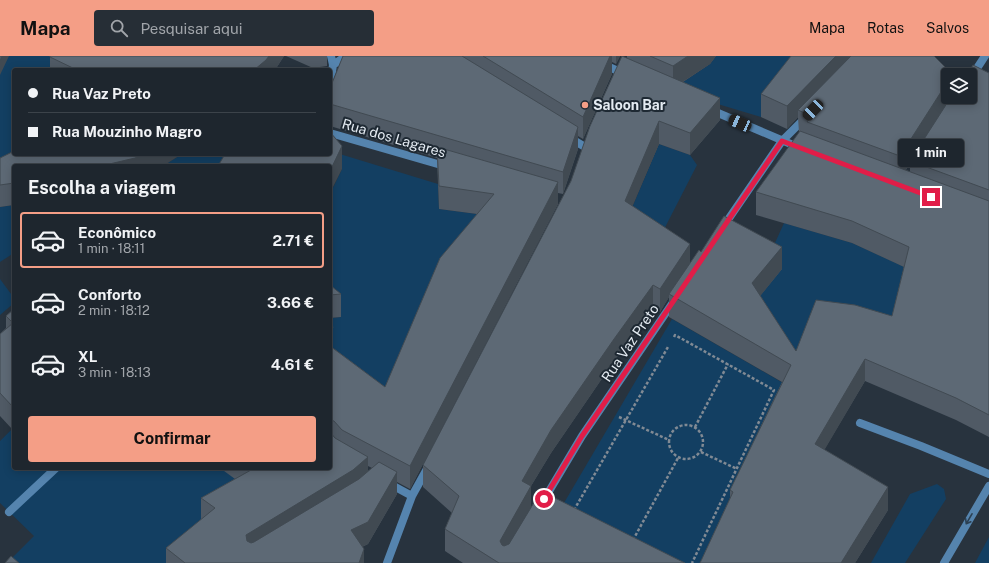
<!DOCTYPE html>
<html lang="pt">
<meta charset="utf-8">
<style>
:root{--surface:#1e262e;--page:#262e36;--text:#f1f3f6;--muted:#a1a5aa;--line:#3c434a;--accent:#f49e86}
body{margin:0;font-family:"Public Sans",sans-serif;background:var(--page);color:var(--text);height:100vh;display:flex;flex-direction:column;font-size:15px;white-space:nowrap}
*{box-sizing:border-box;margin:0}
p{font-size:13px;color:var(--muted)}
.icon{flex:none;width:22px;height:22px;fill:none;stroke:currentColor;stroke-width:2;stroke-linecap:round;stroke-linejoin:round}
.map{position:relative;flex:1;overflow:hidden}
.panel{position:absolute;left:12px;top:108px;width:320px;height:306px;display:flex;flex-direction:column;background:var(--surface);border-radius:4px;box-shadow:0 2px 10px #0003,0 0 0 1px var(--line)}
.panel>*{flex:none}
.top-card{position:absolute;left:12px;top:12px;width:320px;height:88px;border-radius:4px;box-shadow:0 2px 10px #0003,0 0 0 1px var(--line);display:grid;align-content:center;height:88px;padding:0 16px;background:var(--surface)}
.fabs{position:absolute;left:941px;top:12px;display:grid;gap:8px}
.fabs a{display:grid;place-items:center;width:36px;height:36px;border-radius:4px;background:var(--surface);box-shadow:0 2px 10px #0003,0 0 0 1px var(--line);font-size:20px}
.end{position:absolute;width:18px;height:18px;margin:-9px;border:5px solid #e11d48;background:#fff;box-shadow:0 0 0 2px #fff}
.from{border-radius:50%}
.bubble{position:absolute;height:28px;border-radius:4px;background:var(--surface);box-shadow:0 2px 10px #0003,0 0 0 1px var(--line);font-size:13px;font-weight:700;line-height:28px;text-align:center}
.car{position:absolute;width:12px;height:24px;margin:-12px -6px;border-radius:5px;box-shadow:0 0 3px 1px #0007;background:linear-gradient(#222 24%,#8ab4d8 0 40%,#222 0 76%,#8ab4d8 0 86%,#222 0)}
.top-card b{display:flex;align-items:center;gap:14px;height:38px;font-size:15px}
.top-card b+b{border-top:1px solid var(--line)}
.top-card i{width:10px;height:10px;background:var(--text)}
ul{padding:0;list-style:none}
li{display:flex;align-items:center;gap:12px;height:56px;margin:0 8px 6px;padding:0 8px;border:2px solid transparent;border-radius:4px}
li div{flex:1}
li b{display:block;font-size:15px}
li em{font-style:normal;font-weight:700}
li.selected{border-color:var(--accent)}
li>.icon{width:36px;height:36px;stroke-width:1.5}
h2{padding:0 16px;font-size:18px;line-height:48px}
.primary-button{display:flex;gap:8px;margin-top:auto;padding:8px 16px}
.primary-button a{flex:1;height:46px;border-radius:4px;background:var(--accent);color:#111;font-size:16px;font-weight:700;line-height:46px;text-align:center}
header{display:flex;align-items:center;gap:24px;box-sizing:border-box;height:56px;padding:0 20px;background:var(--accent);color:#111}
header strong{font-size:19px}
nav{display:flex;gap:22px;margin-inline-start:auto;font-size:14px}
.search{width:280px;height:36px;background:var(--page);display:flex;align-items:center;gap:10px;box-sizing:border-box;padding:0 14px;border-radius:4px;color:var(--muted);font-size:15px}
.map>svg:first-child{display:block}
.green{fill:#133f62}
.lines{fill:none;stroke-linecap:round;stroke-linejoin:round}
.path{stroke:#818a94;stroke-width:2.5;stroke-dasharray:3 2;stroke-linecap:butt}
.minor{stroke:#5584ae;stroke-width:8}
.wall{fill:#505a65;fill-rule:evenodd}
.shaded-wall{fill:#414a52}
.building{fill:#5d6975;stroke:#414a52}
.oneway{stroke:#2c4052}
.route{stroke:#e11d48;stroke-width:5}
.poi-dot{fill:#f49e86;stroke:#1e2933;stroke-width:1.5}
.labels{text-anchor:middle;stroke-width:4;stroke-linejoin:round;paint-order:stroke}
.poi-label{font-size:14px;font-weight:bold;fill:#e4ebf2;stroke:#1e2933;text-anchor:start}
.street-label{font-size:14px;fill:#e4ebf2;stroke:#1e2933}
</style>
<header>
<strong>Mapa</strong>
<div class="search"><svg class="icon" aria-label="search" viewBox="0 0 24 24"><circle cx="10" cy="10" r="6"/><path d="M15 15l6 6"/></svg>Pesquisar aqui</div>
<nav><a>Mapa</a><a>Rotas</a><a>Salvos</a></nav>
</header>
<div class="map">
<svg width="989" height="507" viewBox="0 0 989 507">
<rect width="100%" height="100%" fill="#28333e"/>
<path class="green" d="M 0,0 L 62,0 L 54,14 L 14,14 L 14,110 L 0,124 Z
M 716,0 L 810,0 L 761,61 L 671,34 L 710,8 Z
M 659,88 L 690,99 L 697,109 L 656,189 L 625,168 Z
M 330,95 L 438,128 L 439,153 L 477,158 L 385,354 L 330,289 L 330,262 L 341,261 L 330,252 L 330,138 L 342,113 L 330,98 Z
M 182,98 L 224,98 L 235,104 L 232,110 L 163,110 Z
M 14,149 L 14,197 L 0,206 L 0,151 Z
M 784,167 L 852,187 L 909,213 L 900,252 L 705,507 L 639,507 L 554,464 L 672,263 L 790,331 L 752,250 L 770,198 Z
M 0,223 L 14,242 L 14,247 L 0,259 Z
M 14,371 L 14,412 L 222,412 L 251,436 L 176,507 L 7,507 L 34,480 L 0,447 L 0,385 Z
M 937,428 L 944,433 L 946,443 L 905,507 L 871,507 L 910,438 Z
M 989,481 L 989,507 L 975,507 Z"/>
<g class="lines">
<path class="path" d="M 674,281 L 675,279 L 774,334 L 692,507
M 619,361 L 669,384
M669 386a17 17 0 1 1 34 0a17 17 0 1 1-34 0Z
M 695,371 L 728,308
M 701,396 L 737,413
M 574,454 L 668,291
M 633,484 L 678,402"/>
<path class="minor" d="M 584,0 L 625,18
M 333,9 L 346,0
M 970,23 L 985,0
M 330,30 L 333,9 L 331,0
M 711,54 L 800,92
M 330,77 L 448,111
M 570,82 L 585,91
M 723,171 L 782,85 L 805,62
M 860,367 L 921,390 L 989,418
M 388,427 L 412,440
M 542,447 L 582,380 L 676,242
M 9,456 L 56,412
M 387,507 L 412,440 L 428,411
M 944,507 L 989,430"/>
</g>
<path class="wall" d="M 284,0 L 275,14 L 50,14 L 50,1 Z
M 286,0 L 327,0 L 327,10 L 313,12 Z
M 343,0 L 620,0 L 616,8 L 612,6 L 612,18 L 583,83 L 578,80 L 578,93 L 563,138 L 558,137 L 558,148 L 410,433 L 397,426 L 397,438 L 368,488 L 362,491 L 364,507 L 166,507 L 166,492 L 201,464 L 201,442 L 235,423 L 220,412 L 330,412 L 330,267 L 333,292 L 385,331 L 477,158 L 439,153 L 437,102 L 330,70 L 330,32 ZM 368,410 L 372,412 L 368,415 Z
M 627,0 L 716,0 L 710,8 L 683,26 L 720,64 L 690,99 L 659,88 L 632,150 L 690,208 L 701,196 L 782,213 L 760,240 L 796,295 L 892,260 L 904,211 L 852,187 L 756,159 L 756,136 L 799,77 L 798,61 L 787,73 L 761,61 L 761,38 L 952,19 L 948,41 L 989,17 L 989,381 L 956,364 L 865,325 L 824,394 L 888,454 L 855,507 L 700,507 L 730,442 L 730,434 L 782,326 L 669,261 L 669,241 L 660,256 L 653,252 L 614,305 L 551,397 L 531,430 L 531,451 L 685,507 L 463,507 L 445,495 L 445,473 L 452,457 L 423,431 L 423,409 L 571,125 L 627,2 ZM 910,107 L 910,116 L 906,114 Z
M 0,102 L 14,110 L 14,149 L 0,151 Z
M 330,229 L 341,238 L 341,261 L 330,262 Z
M 14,253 L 12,373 L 0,360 L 0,278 L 6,272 L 6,260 Z"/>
<path class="shaded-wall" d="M 2,0 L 9,0 L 0,19 L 0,5 Z
M 269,0 L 284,0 L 275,14 L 254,14 Z
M 610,0 L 612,0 L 612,18 L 583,83 L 583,61 Z
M 616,0 L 620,0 L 616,8 Z
M 688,0 L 716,0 L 710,8 L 673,32 L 673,10 Z
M 836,0 L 858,0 L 798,54 L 798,61 L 787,73 L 787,50 Z
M 948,25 L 948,41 L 952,41 L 910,105 L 910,107 L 900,123 L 900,100 Z
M 720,42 L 720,64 L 690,99 L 690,77 Z
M 659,65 L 659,88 L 625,168 L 625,145 Z
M 578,71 L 578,93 L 563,138 L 563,116 Z
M 342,90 L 342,113 L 330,137 L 330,115 Z
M 144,98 L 182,98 L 163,110 L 101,110 Z
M 558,126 L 558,148 L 410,433 L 410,410 Z
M 690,188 L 690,211 L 669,238 L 669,241 L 660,256 L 660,233 Z
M 782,191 L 782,213 L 752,250 L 752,227 Z
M 653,229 L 653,252 L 614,305 L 551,397 L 531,430 L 531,453 L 500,507 L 500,485 L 522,425 L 551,374 L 614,283 Z
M 333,271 L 333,293 L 330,300 L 330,278 Z
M 865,303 L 865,325 L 815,410 L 815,388 Z
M 14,348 L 14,371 L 12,373 L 12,350 Z
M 368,401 L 368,423 L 246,501 L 246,479 Z
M 397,416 L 397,438 L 368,488 L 351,496 L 351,474 Z
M 888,431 L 888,454 L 855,507 L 841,507 Z
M 364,493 L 364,507 L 359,507 Z"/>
<path class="building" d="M 0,0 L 2,0 L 0,5 Z
M 50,0 L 269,0 L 266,4 L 254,14 L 77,14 L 50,1 Z
M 343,0 L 462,0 L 578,71 L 563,116 L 330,48 L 330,32 Z
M 483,0 L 610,0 L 583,61 Z
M 622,0 L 720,42 L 690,77 L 659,65 L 625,145 L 690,188 L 660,233 L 653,229 L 614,283 L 551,374 L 522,425 L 531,430 L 500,485 L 502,489 L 504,490 L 509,488 L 541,435 L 685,507 L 499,507 L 445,473 L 459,440 L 423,409 L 571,125 L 590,70 Z
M 650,0 L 688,0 L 673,10 Z
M 791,0 L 836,0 L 787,50 L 761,38 Z
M 851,0 L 934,0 L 952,18 L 952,19 L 948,19 L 948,25 L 900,100 L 807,66 L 811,60 L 798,54 Z
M 973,9 L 989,17 L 989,134 L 910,105 L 951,41 L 970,41 L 970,19 L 967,19 Z
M 800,75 L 989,145 L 989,359 L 956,342 L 865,303 L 815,388 L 888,431 L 841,507 L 700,507 L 733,436 L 730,434 L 791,309 L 669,238 L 699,194 L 701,196 L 724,160 L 782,191 L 752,227 L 796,295 L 816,244 L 855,249 L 892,260 L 909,191 L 852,165 L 756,136 Z
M 330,76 L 342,90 L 330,115 L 330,110 L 218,110 L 225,98 L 330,98 Z
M 437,91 L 558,126 L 410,410 L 342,374 L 334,365 L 330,364 L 330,290 L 385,331 L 440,202 L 494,138 L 439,130 Z
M 14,95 L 14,98 L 144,98 L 135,102 L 101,110 L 14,110 L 14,127 L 0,129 L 0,102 Z
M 330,229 L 341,238 L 330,239 Z
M 14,253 L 14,348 L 12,350 L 0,337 L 0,278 L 13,267 L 6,260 Z
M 330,267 L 333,271 L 330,278 Z
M 330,376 L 335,382 L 368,401 L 353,414 L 246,479 L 247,485 L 251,487 L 254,486 L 359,423 L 379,406 L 397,416 L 368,466 L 351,474 L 364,493 L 359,507 L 185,507 L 166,492 L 215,452 L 201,442 L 251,414 L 249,412 L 330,412 Z
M 11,500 L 19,507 L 5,507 Z"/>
<defs><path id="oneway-shaft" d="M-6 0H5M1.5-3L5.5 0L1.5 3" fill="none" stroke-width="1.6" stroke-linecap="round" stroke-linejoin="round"/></defs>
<use class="oneway" href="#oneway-shaft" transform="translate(969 463) rotate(120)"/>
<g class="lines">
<path class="route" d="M 544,443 L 582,380 L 782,85 L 931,141"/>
</g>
<circle class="poi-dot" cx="585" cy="49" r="4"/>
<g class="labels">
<g class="poi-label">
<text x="593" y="54">Saloon Bar</text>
</g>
<g class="street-label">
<text transform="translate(394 82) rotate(16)" y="5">Rua dos Lagares</text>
<text transform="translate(630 287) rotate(-56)" y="5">Rua Vaz Preto</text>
</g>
</g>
</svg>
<div class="fabs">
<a><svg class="icon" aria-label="layers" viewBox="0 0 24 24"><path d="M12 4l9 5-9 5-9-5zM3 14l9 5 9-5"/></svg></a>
</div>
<i class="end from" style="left:544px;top:443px"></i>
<i class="end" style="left:931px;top:141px"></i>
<div class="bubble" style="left:898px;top:83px;width:66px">1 min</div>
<i class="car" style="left:813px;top:54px;rotate:224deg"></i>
<i class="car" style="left:740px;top:67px;rotate:294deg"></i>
<div class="top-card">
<b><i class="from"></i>Rua Vaz Preto</b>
<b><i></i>Rua Mouzinho Magro</b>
</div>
<section class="panel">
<h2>Escolha a viagem</h2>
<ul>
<li class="selected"><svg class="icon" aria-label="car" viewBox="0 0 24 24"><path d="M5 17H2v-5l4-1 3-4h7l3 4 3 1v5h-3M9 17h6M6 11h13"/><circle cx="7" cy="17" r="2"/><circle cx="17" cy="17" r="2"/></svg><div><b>Econômico</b><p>1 min · 18:11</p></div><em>2.71 €</em></li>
<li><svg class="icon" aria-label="car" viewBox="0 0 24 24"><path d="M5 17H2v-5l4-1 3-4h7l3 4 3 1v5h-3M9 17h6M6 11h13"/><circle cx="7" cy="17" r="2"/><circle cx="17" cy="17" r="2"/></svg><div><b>Conforto</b><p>2 min · 18:12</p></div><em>3.66 €</em></li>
<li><svg class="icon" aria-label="car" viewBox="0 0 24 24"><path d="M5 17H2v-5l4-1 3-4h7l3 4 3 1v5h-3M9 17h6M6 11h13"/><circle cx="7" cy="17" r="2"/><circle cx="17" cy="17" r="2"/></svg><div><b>XL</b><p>3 min · 18:13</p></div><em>4.61 €</em></li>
</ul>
<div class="primary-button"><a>Confirmar</a></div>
</section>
</div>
